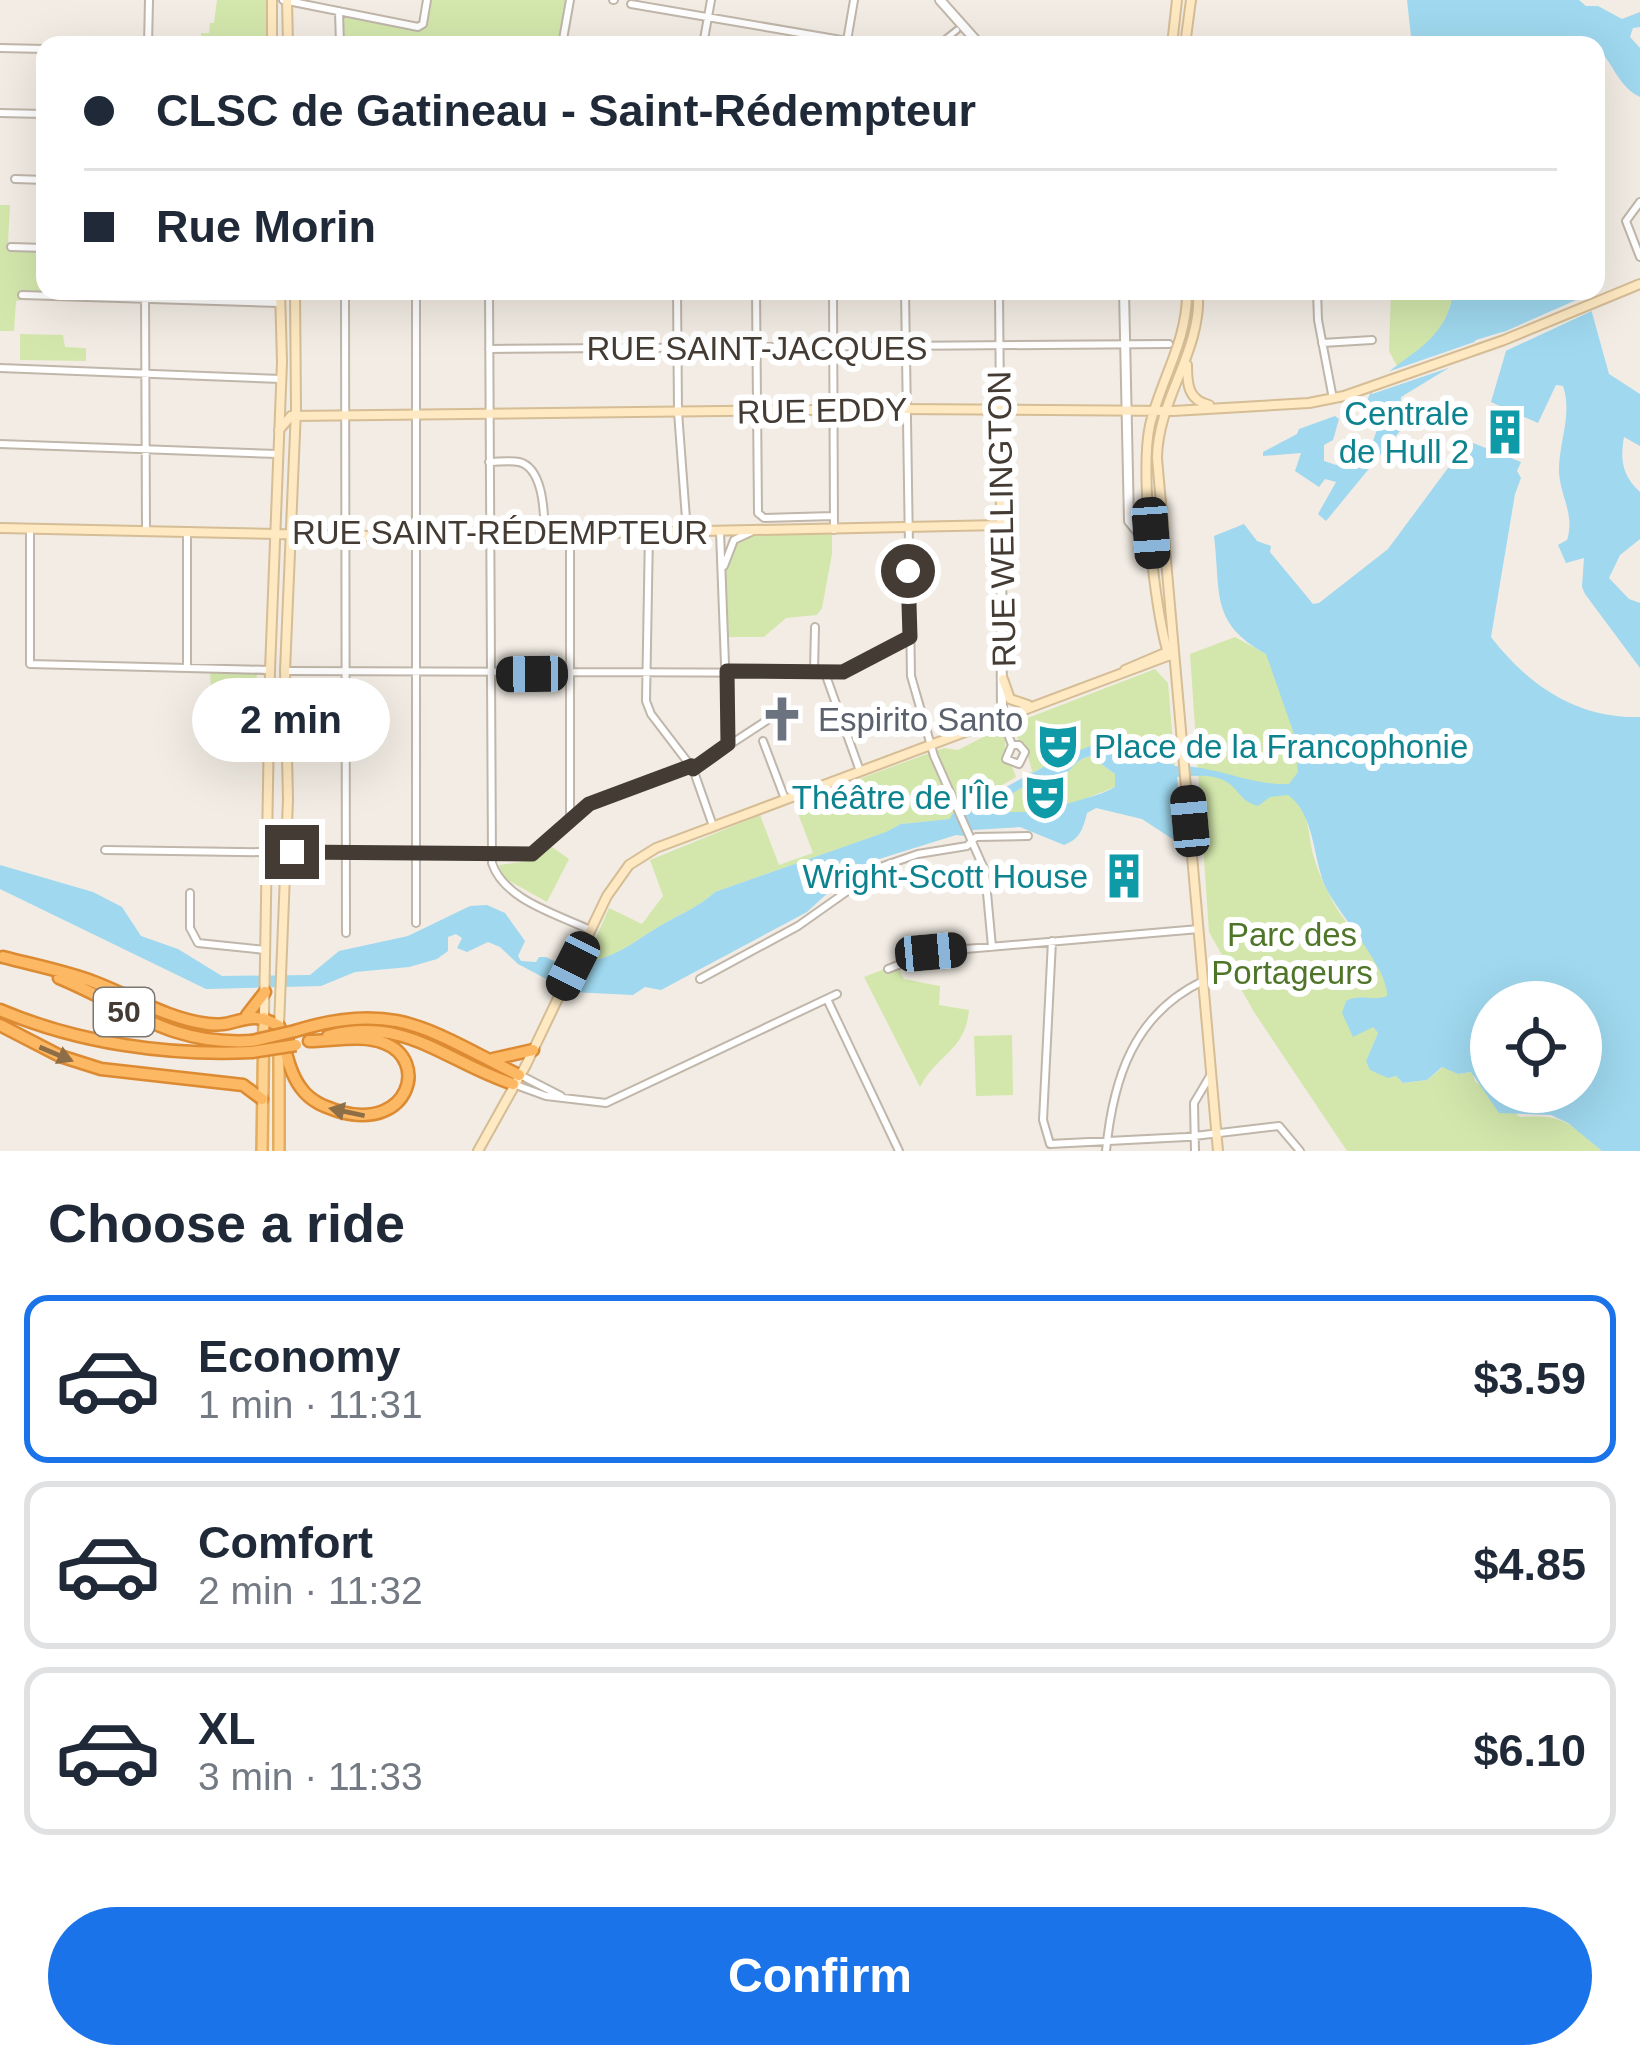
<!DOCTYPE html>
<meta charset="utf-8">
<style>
:root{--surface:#fff;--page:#f6f6f7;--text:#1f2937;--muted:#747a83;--line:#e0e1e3;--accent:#1a73e8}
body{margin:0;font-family:Arial,sans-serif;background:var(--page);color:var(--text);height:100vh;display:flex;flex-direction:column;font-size:45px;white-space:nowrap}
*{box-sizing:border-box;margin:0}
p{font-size:39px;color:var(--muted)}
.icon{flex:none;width:66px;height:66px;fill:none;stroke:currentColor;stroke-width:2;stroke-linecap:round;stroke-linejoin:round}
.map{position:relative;height:1151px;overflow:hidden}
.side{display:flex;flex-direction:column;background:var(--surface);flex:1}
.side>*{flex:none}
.hud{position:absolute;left:36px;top:36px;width:1569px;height:264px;border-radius:24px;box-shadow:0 12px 48px #0002;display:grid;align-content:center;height:264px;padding:0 48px;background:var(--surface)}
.tools{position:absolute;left:1470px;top:981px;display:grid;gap:24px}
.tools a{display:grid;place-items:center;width:132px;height:132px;border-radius:50%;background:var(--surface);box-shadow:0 12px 48px #0002;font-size:60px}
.end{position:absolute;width:54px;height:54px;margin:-27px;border:15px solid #443c34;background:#fff;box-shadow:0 0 0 6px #fff}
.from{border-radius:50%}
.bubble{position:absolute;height:84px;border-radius:42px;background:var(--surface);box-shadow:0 12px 48px #0002;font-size:39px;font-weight:800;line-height:84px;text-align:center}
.car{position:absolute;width:36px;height:72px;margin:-36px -18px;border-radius:15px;box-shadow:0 0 9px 3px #0007;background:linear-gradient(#222 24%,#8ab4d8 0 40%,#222 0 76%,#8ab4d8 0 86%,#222 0)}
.hud b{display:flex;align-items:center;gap:42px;height:114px;font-size:45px}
.hud b+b{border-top:3px solid var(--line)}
.hud i{width:30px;height:30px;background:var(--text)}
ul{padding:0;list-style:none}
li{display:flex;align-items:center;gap:36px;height:168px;margin:0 24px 18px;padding:0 24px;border:6px solid var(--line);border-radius:24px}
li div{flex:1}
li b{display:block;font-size:45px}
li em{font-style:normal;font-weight:800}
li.selected{border-color:var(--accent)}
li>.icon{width:108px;height:108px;stroke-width:1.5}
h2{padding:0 48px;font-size:54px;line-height:144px}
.action{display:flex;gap:24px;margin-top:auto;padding:24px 48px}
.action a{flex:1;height:138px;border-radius:72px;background:var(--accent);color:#fff;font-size:48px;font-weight:800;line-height:138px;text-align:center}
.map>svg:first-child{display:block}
.green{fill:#d3e7ac}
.water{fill:#9fd8ef;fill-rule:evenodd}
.pier{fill:#f2ece4}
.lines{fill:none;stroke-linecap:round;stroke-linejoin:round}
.pedestrian-casing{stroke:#c0b6aa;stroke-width:9}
.minor-casing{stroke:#c0b6aa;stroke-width:10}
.tertiary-casing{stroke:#c0b6aa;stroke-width:12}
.secondary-casing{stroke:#d5bd96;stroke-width:12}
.primary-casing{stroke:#e3ad61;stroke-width:14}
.motorway-casing{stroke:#dc8b33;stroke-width:15}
.pedestrian{stroke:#fff;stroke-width:4.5}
.minor{stroke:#fff;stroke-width:6}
.tertiary{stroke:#fff;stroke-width:8}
.secondary{stroke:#fee9c2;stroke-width:8}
.primary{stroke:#fed291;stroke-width:9}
.motorway{stroke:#fdb864;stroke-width:10}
.motorway-bridge-casing{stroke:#dc8b33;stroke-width:15;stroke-linecap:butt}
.motorway-bridge{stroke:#fdb864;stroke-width:10}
.oneway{fill:#8e6e47}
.route{stroke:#443c34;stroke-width:15}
.labels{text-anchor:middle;stroke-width:12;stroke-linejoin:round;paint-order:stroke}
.shield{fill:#fff;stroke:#7c7671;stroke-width:3}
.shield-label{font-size:30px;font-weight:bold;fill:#443c34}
.street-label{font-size:33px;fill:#443c34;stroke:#fff}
.culture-label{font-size:33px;fill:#0d838f;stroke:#fff;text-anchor:end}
.worship-label{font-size:33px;fill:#5b616d;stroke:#fff;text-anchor:start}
.park-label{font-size:33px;fill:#4e7528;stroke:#fff}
</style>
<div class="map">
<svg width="1640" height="1151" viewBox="0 0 1640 1151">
<rect width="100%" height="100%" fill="#f2ece4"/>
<path class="green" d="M 217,0 L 268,0 L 267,45 L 201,45 L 201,33 L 209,33 L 210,23 L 214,23 Z
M 427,0 L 570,0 L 562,45 L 340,45 L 339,11 L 421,26 Z
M 0,205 L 10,205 L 8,242 L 12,247 L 42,248 L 45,218 L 45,291 L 54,291 L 54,296 L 22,296 L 22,300 L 16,301 L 14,331 L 0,331 Z
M 1391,291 L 1453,291 C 1450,324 1425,352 1397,366 L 1389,351 Z
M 20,334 L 63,335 L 65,347 L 86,348 L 86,361 L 20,360 Z
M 832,530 L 832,554 L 822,608 L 817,615 L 786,618 L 764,637 L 724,637 C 723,599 715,563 744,534 Z
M 1235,637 L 1266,654 L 1274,669 L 1293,731 L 1299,764 L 1296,800 C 1310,817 1308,834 1313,854 C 1318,872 1326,890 1336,907 C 1352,934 1389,964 1387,996 L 1378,1000 L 1373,1027 L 1378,1033 L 1366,1061 L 1388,1078 L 1396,1076 L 1403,1083 L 1427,1080 L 1443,1067 L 1458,1074 L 1472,1072 L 1475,1081 L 1520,1117 C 1564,1114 1569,1123 1602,1151 L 1347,1151 L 1254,1012 L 1209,932 L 1190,654 Z
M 210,669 L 257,670 L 255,720 L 212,719 Z
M 1155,669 L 1168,683 L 1175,766 L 1166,759 L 1126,760 L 1096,744 L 1026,775 L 1032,771 L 1026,748 L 1010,730 L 1012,724 Z
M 999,729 L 1005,737 C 1004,761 1010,758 1016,777 L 952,814 L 951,819 L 901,824 L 887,832 L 715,892 C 697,908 686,911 667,922 C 639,937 622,955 591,961 L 583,976 L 580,974 L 609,908 L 642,924 L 663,896 L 650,860 L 760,815 L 779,865 L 813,853 L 794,803 L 924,755 L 944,748 L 958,750 Z
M 1090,756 L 1115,774 L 1115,787 L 1042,816 L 1010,812 L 1006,799 C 1028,778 1043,789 1059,779 C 1072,771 1074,760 1090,756 Z
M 552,847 L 569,859 L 547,902 L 504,878 L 499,865 L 536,860 Z
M 897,964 L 904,979 L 940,986 L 939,1005 L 969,1010 C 965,1052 937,1054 920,1087 L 864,977 Z
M 1012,1035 L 1013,1095 L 976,1096 L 974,1036 Z"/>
<path class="water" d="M 1407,0 L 1579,0 L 1586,6 L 1598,6 L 1622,19 L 1640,12 L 1640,27 L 1633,28 L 1630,37 L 1640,48 L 1640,97 C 1607,81 1612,36 1567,39 L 1560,45 L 1412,45 Z
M 1453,291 L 1586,291 L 1609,374 L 1640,394 L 1640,446 L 1624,437 C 1620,460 1622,475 1640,492 L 1640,539 L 1620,555 L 1609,578 L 1629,599 L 1640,603 L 1640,668 L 1585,594 L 1582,587 L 1584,558 L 1566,563 L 1558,545 L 1567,540 C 1575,515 1561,498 1559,473 C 1558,444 1573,415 1563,386 L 1556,385 L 1538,423 L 1491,402 L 1506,351 L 1502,332 L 1476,340 L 1452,366 L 1401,397 L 1400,431 L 1326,521 L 1318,514 L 1336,482 L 1325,479 L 1319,487 L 1295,471 L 1301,453 L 1263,456 L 1263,452 L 1297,434 L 1299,429 L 1335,416 L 1339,419 L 1333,440 L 1324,445 L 1324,461 L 1336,465 L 1372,444 L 1386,404 L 1378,404 L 1365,414 C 1368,359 1446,360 1453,291 Z
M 1468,441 L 1521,462 L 1517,471 L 1521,478 L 1515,494 L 1491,637 C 1528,685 1577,719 1640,717 L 1640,1151 L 1602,1151 L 1568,1123 L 1551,1115 L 1499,1113 L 1471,1072 L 1458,1074 L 1442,1067 L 1427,1080 L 1403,1083 L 1396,1076 L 1388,1078 L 1370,1070 L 1366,1061 L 1378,1033 L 1373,1027 L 1353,1037 L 1342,1013 L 1346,1001 C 1359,993 1373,1002 1387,996 C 1389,970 1342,918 1327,890 C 1312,860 1316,815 1288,795 L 1270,797 L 1258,806 C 1245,802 1243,798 1235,789 C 1220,772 1197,776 1177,777 L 1183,840 L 1174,840 L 1142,819 L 1096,808 L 1087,813 C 1083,829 1080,839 1064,845 L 1020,827 L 973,830 L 965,836 L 956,835 L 876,860 L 844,878 L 807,912 L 661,990 L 645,987 L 633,995 L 571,992 L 518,964 L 500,947 L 488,942 L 467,952 L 457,948 L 462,938 L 456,934 L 448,937 L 448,951 L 437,959 L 409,967 L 355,972 L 321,986 L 206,989 L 0,889 L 0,865 L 93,892 L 122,907 L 141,936 L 178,949 L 222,976 L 310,975 L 339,951 L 408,936 L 470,906 L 487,905 L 505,913 L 525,941 L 518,956 L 521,961 L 536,962 L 539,957 L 546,957 L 583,976 L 591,961 C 622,955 639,937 667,922 C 686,911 697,908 715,892 L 886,832 L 901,824 L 950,819 L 952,814 C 1002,792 1045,762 1096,744 L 1126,760 L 1166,759 L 1175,766 C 1221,766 1245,785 1289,784 L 1298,772 L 1293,731 L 1266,654 C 1210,623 1221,594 1214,536 L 1244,524 L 1257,541 L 1271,546 L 1270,552 L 1313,604 L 1319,603 L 1388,549 ZM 1090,756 L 1115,774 L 1115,787 C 1090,801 1067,799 1043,816 L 1036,812 L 1010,812 L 1006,799 C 1028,778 1042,789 1059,779 C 1072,771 1074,760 1090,756 ZM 1491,1002 L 1581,1002 L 1581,1092 L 1491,1092 Z"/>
<path class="pier" d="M 1592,293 L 1596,309 L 1499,354 L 1498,339 L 1480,346 L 1463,363 L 1372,394 L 1370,386 L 1376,376 L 1506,331 Z"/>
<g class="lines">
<g class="pedestrian-casing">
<path id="pedestrian" d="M 847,41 L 869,45
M 938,45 L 957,30"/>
</g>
<g class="minor-casing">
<path id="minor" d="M 283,0 L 418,27 L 423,24 L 427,0
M 613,0 L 614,0
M 631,4 L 847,41
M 339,11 L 340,45
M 847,41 L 854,0
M 148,45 L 149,0
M 562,45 L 570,0
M 703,45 L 711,0
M 0,48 L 45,49
M 0,113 L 45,114
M 15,179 L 45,180
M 1640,202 L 1626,221 L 1640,257
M 11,247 L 45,248
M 145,291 L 146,530
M 345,291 L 346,933
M 416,291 L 416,923
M 489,291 L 492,863 C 504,900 557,914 590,930
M 677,291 L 678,412 L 687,532
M 756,291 L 758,513 L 764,518 L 833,516
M 833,291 L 834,530
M 905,291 L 911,676 L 934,756 L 985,871 L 992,947
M 999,291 L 1000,410
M 1317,291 L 1318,320 L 1333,399
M 22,295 L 280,303
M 1322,343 L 1372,340
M 489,349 L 1169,344
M 0,368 L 281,379
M 0,444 L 278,454
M 489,462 C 498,462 510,460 519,462 C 544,468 544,514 545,533
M 30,528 L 30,664 L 269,670
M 649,532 L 646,701 L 651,714 L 693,769 L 713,826
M 720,532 L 728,744
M 724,566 L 734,540 L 751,532
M 187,668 L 187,531
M 285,671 L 839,673 L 910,637
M 814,671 L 815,627
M 825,673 L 860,771
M 1002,718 L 1012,745 L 1006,759 L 1019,764 L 1025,752 L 1019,745 L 1012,745
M 763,741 L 785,799
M 694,768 L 766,721
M 570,822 L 570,533
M 105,850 L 528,856 L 545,845 L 589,804 L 691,766
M 190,893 L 190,928 L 198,943 L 265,950
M 1052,941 L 1043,1120 L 1050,1144 L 1186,1137 L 1279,1126 L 1300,1151
M 888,969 L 931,952 L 1199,929
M 700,979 L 798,926 L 883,866 L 918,854 L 967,846 L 976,837 L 1028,836
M 827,999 L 899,1151
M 520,1075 L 561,1096
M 513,1084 L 546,1096 L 606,1103 L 837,994
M 1106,1151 C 1113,1078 1134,1014 1203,981
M 1195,1151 L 1194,1103 L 1210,1076"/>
</g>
<g class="tertiary-casing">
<path id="tertiary" d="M 940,0 L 980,45
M 1124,291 L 1129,521 L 1138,532 L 1163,532
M 1001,525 L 1002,718"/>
</g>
<g class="secondary-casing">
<path id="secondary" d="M 287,0 L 288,45
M 272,45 L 272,0
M 1172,45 L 1177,0
M 1185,45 L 1191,0
M 1198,291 C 1202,352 1158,398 1157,458 L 1218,1151
M 1187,365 C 1187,384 1188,400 1209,405
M 279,430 L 291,416 L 899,409 L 1173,411 L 1309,403 L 1344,396 L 1504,340 L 1640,284
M 0,528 L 416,537 L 1001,525 L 1000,410
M 1169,656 C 1154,612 1140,470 1150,425 C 1161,379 1188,340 1187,291
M 1125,670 L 1172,650
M 1003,679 L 1010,699 L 1028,705
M 264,1017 L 270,670 L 282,362 L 280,291
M 279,1026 L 288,799 L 285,671 L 296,409 L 295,291
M 478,1151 L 526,1065 L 607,896 L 629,865 L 656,848 L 1173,654"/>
</g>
<g class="primary-casing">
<path id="primary" d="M 279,1043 L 279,1151
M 262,1151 L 264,1017"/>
</g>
<g class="motorway-casing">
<path id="motorway" d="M 3,957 C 33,965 65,971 94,982 C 131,996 168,1019 208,1024 C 240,1028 246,1007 279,1026 C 285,1046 288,1071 301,1088 C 311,1102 325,1107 341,1112 C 410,1130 429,1060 384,1043 C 363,1034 332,1041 309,1041
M 59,978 C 129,1007 170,1046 252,1041
M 0,1010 C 78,1043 167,1056 252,1052
M 247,1015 L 265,992
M 0,1025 L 60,1056 L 101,1069 L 243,1085 L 262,1099
M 295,1031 C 396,999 431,1032 519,1075
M 328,1036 C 407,1016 444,1061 513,1084
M 493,1059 L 533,1050"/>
</g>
<use href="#pedestrian" class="pedestrian"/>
<use href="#minor" class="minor"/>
<use href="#tertiary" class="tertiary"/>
<use href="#secondary" class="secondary"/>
<use href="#primary" class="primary"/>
<use href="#motorway" class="motorway"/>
<g class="motorway-bridge-casing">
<path id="motorway-bridge" d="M 252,1041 L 295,1031
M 252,1052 L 296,1045"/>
</g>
<use href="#motorway-bridge" class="motorway-bridge"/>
</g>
<defs><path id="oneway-solid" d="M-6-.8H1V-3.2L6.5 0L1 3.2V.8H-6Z" transform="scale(3)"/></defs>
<g class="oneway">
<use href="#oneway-solid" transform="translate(56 1054) rotate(23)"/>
<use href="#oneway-solid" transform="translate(347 1112) rotate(-168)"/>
</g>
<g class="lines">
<path class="route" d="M 292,852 L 532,854 L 589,804 L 691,766 L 693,769 L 728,744 L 727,671 L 843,672 L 910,637 L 908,571"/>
</g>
<defs>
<g id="building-bare" transform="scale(3.6)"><path d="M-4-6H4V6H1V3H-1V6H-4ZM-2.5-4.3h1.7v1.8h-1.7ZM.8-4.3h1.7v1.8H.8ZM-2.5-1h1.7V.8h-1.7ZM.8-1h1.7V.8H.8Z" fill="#0f9aa8" stroke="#fff" stroke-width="2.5" paint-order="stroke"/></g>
<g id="church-bare" transform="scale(3.6)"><path d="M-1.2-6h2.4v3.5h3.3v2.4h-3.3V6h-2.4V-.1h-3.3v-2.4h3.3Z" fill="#6b7280" stroke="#fff" stroke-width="2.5" paint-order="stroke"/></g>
<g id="theatre-bare" transform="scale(3.6)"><path d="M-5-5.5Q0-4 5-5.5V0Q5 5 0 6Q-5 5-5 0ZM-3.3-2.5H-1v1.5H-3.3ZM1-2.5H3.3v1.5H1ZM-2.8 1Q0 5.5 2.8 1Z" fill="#0f9aa8" stroke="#fff" stroke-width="2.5" paint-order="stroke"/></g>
</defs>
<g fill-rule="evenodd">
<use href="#building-bare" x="1505" y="432"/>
<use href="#church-bare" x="782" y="719"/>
<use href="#theatre-bare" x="1058" y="746"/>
<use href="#theatre-bare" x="1045" y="797"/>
<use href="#building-bare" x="1124" y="876"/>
</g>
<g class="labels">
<rect class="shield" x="94" y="988" width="60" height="48" rx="9"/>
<g class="shield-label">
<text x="124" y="1022">50</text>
</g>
<g class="street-label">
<text x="757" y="360">RUE SAINT-JACQUES</text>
<text transform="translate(822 410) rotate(-1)" y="12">RUE EDDY</text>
<text transform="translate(1001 519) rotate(-91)" y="12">RUE WELLINGTON</text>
<text x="500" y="544">RUE SAINT-RÉDEMPTEUR</text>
</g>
<g class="culture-label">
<text x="1469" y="425">Centrale<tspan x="1469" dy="38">de Hull 2</tspan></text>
<text x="1094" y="758" text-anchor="start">Place de la Francophonie</text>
<text x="1009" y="809">Théâtre de l'Île</text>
<text x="1088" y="888">Wright-Scott House</text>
</g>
<g class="worship-label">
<text x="818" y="731">Espirito Santo</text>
</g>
<g class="park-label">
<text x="1292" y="946">Parc des<tspan x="1292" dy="38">Portageurs</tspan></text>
</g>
</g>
</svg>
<div class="tools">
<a><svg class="icon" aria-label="locate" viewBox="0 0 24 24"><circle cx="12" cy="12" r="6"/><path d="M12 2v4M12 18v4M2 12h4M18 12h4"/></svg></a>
</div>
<i class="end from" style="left:908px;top:571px"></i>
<i class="end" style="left:292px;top:852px"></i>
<div class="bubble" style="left:192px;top:678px;width:198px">2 min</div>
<i class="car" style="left:1151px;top:533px;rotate:176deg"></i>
<i class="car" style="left:532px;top:674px;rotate:269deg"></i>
<i class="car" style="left:1190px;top:821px;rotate:355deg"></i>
<i class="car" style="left:931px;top:952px;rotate:85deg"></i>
<i class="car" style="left:573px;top:966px;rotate:207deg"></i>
<div class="hud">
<b><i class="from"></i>CLSC de Gatineau - Saint-Rédempteur</b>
<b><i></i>Rue Morin</b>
</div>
</div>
<section class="side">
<h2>Choose a ride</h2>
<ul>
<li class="selected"><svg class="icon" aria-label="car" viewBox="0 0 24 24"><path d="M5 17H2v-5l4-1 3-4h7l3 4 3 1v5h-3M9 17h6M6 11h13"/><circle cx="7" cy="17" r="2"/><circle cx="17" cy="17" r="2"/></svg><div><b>Economy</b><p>1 min · 11:31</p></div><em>$3.59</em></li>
<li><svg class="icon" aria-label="car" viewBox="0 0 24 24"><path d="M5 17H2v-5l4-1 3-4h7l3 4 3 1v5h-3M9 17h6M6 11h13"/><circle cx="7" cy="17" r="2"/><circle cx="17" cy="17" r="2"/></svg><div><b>Comfort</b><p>2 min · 11:32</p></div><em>$4.85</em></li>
<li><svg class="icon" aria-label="car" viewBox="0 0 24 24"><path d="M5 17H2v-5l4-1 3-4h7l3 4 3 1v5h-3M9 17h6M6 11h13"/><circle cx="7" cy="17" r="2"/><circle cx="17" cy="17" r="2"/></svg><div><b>XL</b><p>3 min · 11:33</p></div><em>$6.10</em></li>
</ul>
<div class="action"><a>Confirm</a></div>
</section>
